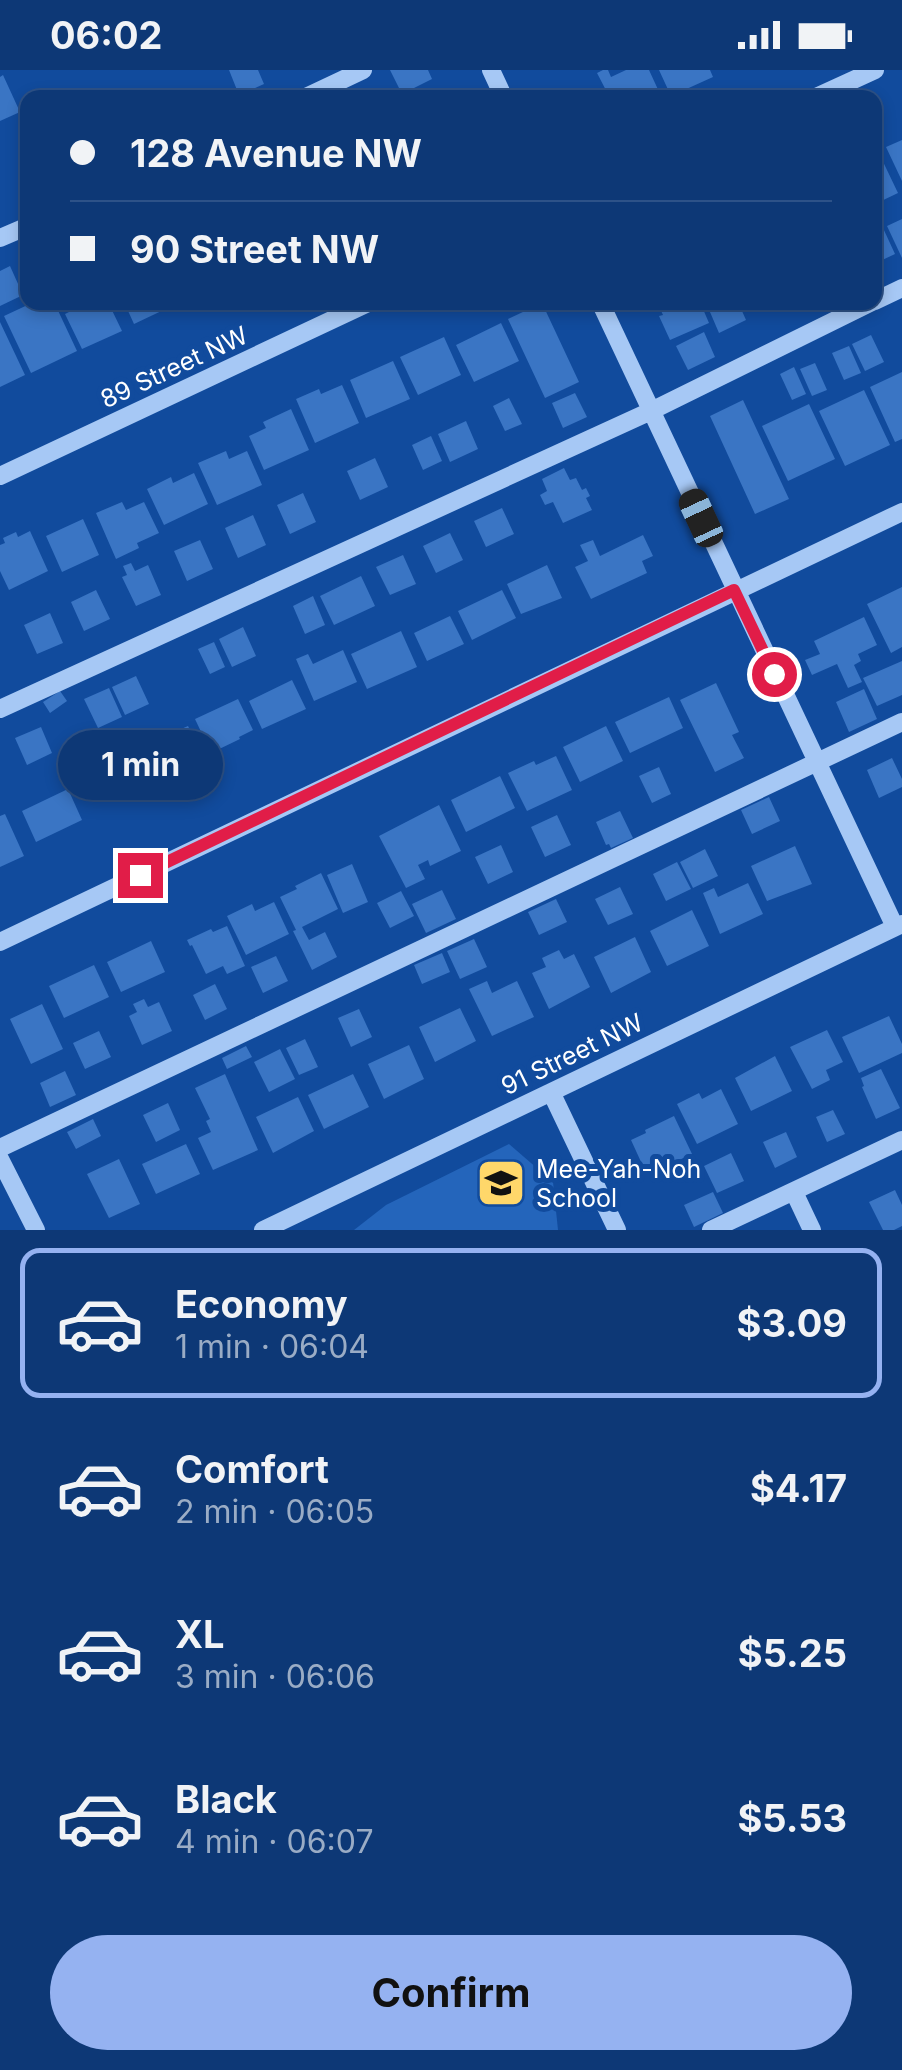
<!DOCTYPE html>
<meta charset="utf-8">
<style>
:root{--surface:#0d3876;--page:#1b437e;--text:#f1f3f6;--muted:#9aacc5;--line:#2d5288;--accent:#95b2f1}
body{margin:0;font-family:Inter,sans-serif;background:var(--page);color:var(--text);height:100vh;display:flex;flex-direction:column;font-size:38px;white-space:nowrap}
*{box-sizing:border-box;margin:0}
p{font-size:32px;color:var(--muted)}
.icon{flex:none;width:55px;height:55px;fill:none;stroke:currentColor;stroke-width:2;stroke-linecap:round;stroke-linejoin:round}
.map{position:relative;height:1160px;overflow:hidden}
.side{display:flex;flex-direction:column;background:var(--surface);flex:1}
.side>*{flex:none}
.guide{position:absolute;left:20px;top:20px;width:862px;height:220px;border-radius:20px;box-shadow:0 5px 15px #0003,0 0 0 2px var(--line);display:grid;align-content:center;height:220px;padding:0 50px;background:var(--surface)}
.end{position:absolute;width:45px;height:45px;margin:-22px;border:12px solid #e11d48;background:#fff;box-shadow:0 0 0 5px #fff}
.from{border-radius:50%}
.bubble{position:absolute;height:70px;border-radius:35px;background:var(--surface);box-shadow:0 5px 15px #0003,0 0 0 2px var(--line);font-size:32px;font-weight:700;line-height:70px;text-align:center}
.car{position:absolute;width:30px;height:60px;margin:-30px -15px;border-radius:12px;box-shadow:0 0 8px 2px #0007;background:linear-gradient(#222 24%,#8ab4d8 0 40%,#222 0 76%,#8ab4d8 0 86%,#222 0)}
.guide b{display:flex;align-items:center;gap:35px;height:95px;font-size:38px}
.guide b+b{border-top:2px solid var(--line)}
.guide i{width:25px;height:25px;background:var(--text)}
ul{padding:18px 0 0;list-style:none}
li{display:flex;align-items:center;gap:30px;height:150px;margin:0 20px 15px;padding:0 30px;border:5px solid transparent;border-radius:20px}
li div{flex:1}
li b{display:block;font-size:38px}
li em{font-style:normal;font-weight:700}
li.current{border-color:var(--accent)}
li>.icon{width:90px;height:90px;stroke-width:1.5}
.button{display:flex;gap:20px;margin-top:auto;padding:20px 50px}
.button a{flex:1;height:115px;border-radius:60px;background:var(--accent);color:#111;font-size:40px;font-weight:700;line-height:115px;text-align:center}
.status{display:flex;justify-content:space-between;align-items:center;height:70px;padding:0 50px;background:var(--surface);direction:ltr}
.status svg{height:28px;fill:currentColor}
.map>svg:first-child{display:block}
.green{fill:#2465bb}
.building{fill:#3a75c4}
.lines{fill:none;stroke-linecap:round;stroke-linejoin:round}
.minor{stroke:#a6c8f5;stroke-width:18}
.route{stroke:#e11d48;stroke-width:12}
.labels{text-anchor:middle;stroke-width:10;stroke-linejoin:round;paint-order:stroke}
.street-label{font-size:25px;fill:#fff;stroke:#114b9d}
.poi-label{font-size:25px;fill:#fff;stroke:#114b9d;text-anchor:start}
</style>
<div class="status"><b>06:02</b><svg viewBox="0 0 49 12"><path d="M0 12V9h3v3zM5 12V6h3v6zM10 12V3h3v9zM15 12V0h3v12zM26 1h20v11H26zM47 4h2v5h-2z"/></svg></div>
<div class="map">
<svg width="902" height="1160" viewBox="0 0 902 1160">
<rect width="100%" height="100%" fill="#114b9d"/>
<path class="green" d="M 509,1074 L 553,1112 L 558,1160 L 354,1160 L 386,1135 Z"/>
<path class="building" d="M 229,0 L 258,0 L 264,14 L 239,25 Z
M 390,0 L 428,0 L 432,9 L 402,24 Z
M 603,0 L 608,0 L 611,7 L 626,0 L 649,0 L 661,26 L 610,28 L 597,3 Z
M 659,0 L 710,0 L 713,7 L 671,26 Z
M 3,5 L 20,42 L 0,51 L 0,7 Z
M 902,70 L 902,111 L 886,77 Z
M 875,75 L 898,123 L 875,134 Z
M 902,149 L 902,188 L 887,156 Z
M 883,158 L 895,184 L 878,192 L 875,185 L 875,161 Z
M 10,196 L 23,225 L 0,236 L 0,201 Z
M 34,232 L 54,232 L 77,281 L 31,303 L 4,246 Z
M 89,232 L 108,232 L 122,261 L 82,279 L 65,244 Z
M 124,232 L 170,232 L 172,236 L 134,254 Z
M 657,232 L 700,232 L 709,253 L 670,270 L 659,246 L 663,245 Z
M 713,232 L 738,232 L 746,250 L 719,263 L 707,235 Z
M 542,233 L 579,312 L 545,328 L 508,249 Z
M 0,252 L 25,305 L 0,317 Z
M 501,253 L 519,291 L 474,312 L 456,275 Z
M 704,262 L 715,287 L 688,300 L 676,276 Z
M 871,265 L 884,292 L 865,301 L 852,274 Z
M 444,267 L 461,305 L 418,325 L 400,287 Z
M 849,276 L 861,303 L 844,310 L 832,283 Z
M 393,291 L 410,329 L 366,348 L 350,310 Z
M 815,293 L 827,320 L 812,326 L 800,299 Z
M 794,297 L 806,324 L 792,330 L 780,304 Z
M 902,302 L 902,369 L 895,372 L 870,317 Z
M 342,315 L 359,353 L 315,373 L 296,329 L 319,319 L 321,324 Z
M 864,320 L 890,375 L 845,396 L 819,341 Z
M 575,323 L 587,347 L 563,358 L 552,333 Z
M 509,328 L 522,354 L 505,361 L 493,336 Z
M 743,330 L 789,429 L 755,444 L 710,346 Z
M 809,334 L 835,389 L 788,411 L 762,356 Z
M 291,339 L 309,380 L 264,400 L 249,366 L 266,358 L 263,352 Z
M 466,351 L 478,379 L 450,392 L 438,364 Z
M 431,366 L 442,391 L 423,400 L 412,375 Z
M 226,381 L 229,389 L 247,381 L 262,415 L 217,435 L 198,393 Z
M 375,388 L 388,417 L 360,430 L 347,401 Z
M 564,398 L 570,410 L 576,408 L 582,420 L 586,418 L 590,426 L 586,428 L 592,440 L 563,453 L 553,432 L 545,435 L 540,425 L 547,421 L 542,409 Z
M 194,403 L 208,434 L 164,455 L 147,419 L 171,407 L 173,413 Z
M 303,423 L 316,452 L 290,464 L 277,435 Z
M 122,432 L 126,440 L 144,432 L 159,463 L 137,473 L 139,478 L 116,489 L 96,443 Z
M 502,438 L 514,464 L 486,477 L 474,451 Z
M 253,445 L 266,475 L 238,488 L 225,458 Z
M 83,449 L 99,485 L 62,502 L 46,466 Z
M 30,461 L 48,501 L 9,520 L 0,501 L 0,475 L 5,473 L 3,468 L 16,462 L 18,467 Z
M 450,463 L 463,490 L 436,503 L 423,476 Z
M 643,465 L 653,486 L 642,491 L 647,503 L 591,529 L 575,497 L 588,491 L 580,475 L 593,470 L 600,486 Z
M 200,470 L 213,499 L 187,511 L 174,481 Z
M 403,485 L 416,514 L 390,525 L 376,497 Z
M 131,493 L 135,501 L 148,495 L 161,525 L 136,536 L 122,507 L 127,505 L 123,496 Z
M 547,495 L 562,528 L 521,544 L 507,514 Z
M 361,506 L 375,536 L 334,555 L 320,526 Z
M 902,517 L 902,577 L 891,583 L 867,534 Z
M 96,520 L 110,549 L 84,561 L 71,532 Z
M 502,520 L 516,548 L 472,570 L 458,541 Z
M 313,526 L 325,555 L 305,564 L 293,536 Z
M 50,543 L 63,573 L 37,584 L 24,555 Z
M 450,546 L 464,574 L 427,591 L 414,563 Z
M 864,547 L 877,575 L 858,584 L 861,591 L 854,595 L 862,612 L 848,618 L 837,594 L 812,605 L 805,590 L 820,584 L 814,571 Z
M 243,557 L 256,586 L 232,597 L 219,569 Z
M 401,561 L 417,597 L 367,619 L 351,584 Z
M 214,572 L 225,597 L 210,604 L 198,579 Z
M 343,580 L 357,612 L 314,631 L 296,589 L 308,584 L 313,594 Z
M 902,591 L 902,625 L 877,636 L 863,608 Z
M 136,606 L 149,634 L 125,645 L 112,617 Z
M 292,610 L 306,639 L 262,659 L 249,631 Z
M 716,613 L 739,662 L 732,665 L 744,688 L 715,702 L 680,630 Z
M 109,618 L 122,647 L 98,658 L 84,629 Z
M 864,619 L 877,649 L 849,662 L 836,632 Z
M 60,621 L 67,631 L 50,643 L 43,632 Z
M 669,627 L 683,658 L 630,683 L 615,652 Z
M 238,629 L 253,660 L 239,667 L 240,669 L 211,683 L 195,649 Z
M 188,656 L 203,688 L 161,708 L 145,675 Z
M 606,656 L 623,691 L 580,712 L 563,677 Z
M 41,657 L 52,683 L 27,695 L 15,668 Z
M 134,675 L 150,709 L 135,717 L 136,720 L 111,732 L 93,695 Z
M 556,686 L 572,720 L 527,741 L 508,703 L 534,691 L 536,695 Z
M 892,688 L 902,709 L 902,717 L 879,728 L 867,700 Z
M 659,697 L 671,724 L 652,733 L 639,706 Z
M 500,706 L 515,738 L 466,762 L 451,730 Z
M 68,719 L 82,750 L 36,772 L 22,741 Z
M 769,727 L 780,751 L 752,764 L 741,740 Z
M 439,735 L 461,781 L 430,796 L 428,790 L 418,795 L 425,809 L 406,818 L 379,766 Z
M 620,741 L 633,768 L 611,778 L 609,774 L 606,775 L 596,752 Z
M 5,744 L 24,786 L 0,797 L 0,746 Z
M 557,745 L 571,775 L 545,787 L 531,757 Z
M 501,775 L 513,802 L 488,814 L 475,787 Z
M 795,776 L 812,814 L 767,831 L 751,796 Z
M 705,779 L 718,806 L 693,818 L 680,792 Z
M 677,792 L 691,819 L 666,831 L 653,804 Z
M 352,794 L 368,832 L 343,843 L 327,805 Z
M 321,803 L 338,839 L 302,857 L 309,870 L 325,862 L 337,887 L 312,900 L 293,861 L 296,860 L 280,827 L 297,819 L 295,816 Z
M 748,813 L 763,844 L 720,864 L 703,823 L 714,818 L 718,827 Z
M 620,817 L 633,844 L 608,855 L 595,829 Z
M 442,820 L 456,849 L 426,863 L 412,834 Z
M 401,821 L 414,846 L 390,858 L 377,833 Z
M 556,829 L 567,852 L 539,865 L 528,842 Z
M 274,832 L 289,864 L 246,885 L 227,846 L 252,834 L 255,841 Z
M 692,840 L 709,876 L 667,896 L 650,861 Z
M 227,856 L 245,896 L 227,904 L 223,896 L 206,904 L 192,875 L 190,876 L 187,870 L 211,859 L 213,862 Z
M 635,867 L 651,902 L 611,923 L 594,887 Z
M 474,869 L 487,897 L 460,909 L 447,881 Z
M 151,871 L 165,902 L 121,922 L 107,892 Z
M 559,880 L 564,889 L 574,884 L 590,917 L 549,939 L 532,903 L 546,897 L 542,888 Z
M 442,883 L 450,902 L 422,914 L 414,895 Z
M 276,886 L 288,911 L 263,923 L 251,897 Z
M 94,895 L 109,927 L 64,948 L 49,916 Z
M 487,911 L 492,923 L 517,911 L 534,947 L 492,966 L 469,919 Z
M 215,914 L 227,939 L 205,950 L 193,925 Z
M 144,929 L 148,937 L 159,932 L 172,961 L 142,975 L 129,946 L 137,942 L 133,934 Z
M 42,934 L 63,979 L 31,994 L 10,949 Z
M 460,938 L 476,971 L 435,992 L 419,957 Z
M 359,939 L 372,967 L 351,977 L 338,948 Z
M 889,946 L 902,974 L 902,983 L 859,1003 L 842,967 Z
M 827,960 L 843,992 L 826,1000 L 830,1010 L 812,1019 L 790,977 Z
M 99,961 L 111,987 L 85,999 L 73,973 Z
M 305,969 L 318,997 L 299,1005 L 286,978 Z
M 409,975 L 424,1009 L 384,1029 L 368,994 Z
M 246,976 L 252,987 L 227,999 L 222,988 Z
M 280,979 L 295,1009 L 269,1022 L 254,992 Z
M 775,986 L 792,1021 L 751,1041 L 735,1008 Z
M 881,999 L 900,1038 L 876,1049 L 862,1017 L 864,1016 L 861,1008 Z
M 65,1001 L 76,1025 L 50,1037 L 40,1013 Z
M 225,1004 L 258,1080 L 213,1100 L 198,1068 L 211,1062 L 206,1051 L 210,1049 L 195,1018 Z
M 353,1004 L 369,1037 L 324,1059 L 308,1025 Z
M 721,1019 L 738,1054 L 697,1074 L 677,1034 L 699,1023 L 702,1029 Z
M 298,1027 L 314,1061 L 273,1083 L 256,1047 Z
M 168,1033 L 180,1060 L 156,1072 L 143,1045 Z
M 833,1040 L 845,1064 L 827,1072 L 816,1047 Z
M 674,1046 L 692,1084 L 647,1105 L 631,1070 L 646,1063 L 645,1060 Z
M 93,1049 L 101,1066 L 76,1079 L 67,1062 Z
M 786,1062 L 797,1087 L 775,1098 L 763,1072 Z
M 186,1074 L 200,1104 L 156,1124 L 142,1094 Z
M 731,1083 L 744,1111 L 717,1123 L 704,1096 Z
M 119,1089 L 140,1134 L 109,1148 L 87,1104 Z
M 895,1120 L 902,1135 L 902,1156 L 894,1160 L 883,1160 L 869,1132 Z
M 713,1122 L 723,1143 L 694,1157 L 684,1135 Z"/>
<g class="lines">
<path class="minor" d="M 491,0 L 504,28
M 304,28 L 363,0
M 814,28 L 875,0
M 0,168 L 28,156
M 875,231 L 902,218
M 600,232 L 895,857
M 0,406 L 370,232
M 0,639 L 651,341 L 872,232
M 0,872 L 902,442
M 551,1022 L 617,1160
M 0,1078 L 902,652
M 0,1089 L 36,1160
M 794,1122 L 812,1160
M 263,1160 L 902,854
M 711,1160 L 902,1070"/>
</g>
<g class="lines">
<path class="route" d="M 140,805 L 734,520 L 774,604"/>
</g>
<defs>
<g id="school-square" transform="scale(2.5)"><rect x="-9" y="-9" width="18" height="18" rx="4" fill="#ffd76a" stroke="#114b9d"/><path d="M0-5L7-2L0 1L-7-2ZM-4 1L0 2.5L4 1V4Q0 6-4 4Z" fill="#111"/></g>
</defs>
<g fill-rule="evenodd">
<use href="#school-square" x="501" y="1113"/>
</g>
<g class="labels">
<g class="street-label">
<text transform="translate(174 297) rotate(-25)" y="9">89 Street NW</text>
<text transform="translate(572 984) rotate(-26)" y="9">91 Street NW</text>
</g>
<g class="poi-label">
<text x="536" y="1108">Mee-Yah-Noh<tspan x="536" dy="29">School</tspan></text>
</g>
</g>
</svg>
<i class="end from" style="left:774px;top:604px"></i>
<i class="end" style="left:140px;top:805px"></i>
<div class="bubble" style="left:58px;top:660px;width:165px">1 min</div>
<i class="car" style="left:701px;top:448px;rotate:335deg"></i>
<div class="guide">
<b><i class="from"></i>128 Avenue NW</b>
<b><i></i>90 Street NW</b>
</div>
</div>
<section class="side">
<ul>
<li class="current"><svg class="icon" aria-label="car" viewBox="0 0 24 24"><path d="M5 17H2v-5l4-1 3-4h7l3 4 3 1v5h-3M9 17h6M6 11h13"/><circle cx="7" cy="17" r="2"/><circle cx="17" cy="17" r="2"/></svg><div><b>Economy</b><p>1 min · 06:04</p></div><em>$3.09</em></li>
<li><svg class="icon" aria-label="car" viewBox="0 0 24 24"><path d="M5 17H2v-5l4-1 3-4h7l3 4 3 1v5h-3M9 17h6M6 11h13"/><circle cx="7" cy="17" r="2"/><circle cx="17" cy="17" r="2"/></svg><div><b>Comfort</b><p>2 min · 06:05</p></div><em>$4.17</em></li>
<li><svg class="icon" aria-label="car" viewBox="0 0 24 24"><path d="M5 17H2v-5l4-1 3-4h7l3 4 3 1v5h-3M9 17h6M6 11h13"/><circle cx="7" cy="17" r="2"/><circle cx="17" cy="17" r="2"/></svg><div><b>XL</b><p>3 min · 06:06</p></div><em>$5.25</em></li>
<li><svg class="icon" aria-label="car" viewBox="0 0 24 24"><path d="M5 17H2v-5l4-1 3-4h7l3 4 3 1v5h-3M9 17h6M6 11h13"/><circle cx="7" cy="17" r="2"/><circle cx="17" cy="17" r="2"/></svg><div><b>Black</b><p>4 min · 06:07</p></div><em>$5.53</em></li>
</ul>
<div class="button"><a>Confirm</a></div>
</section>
